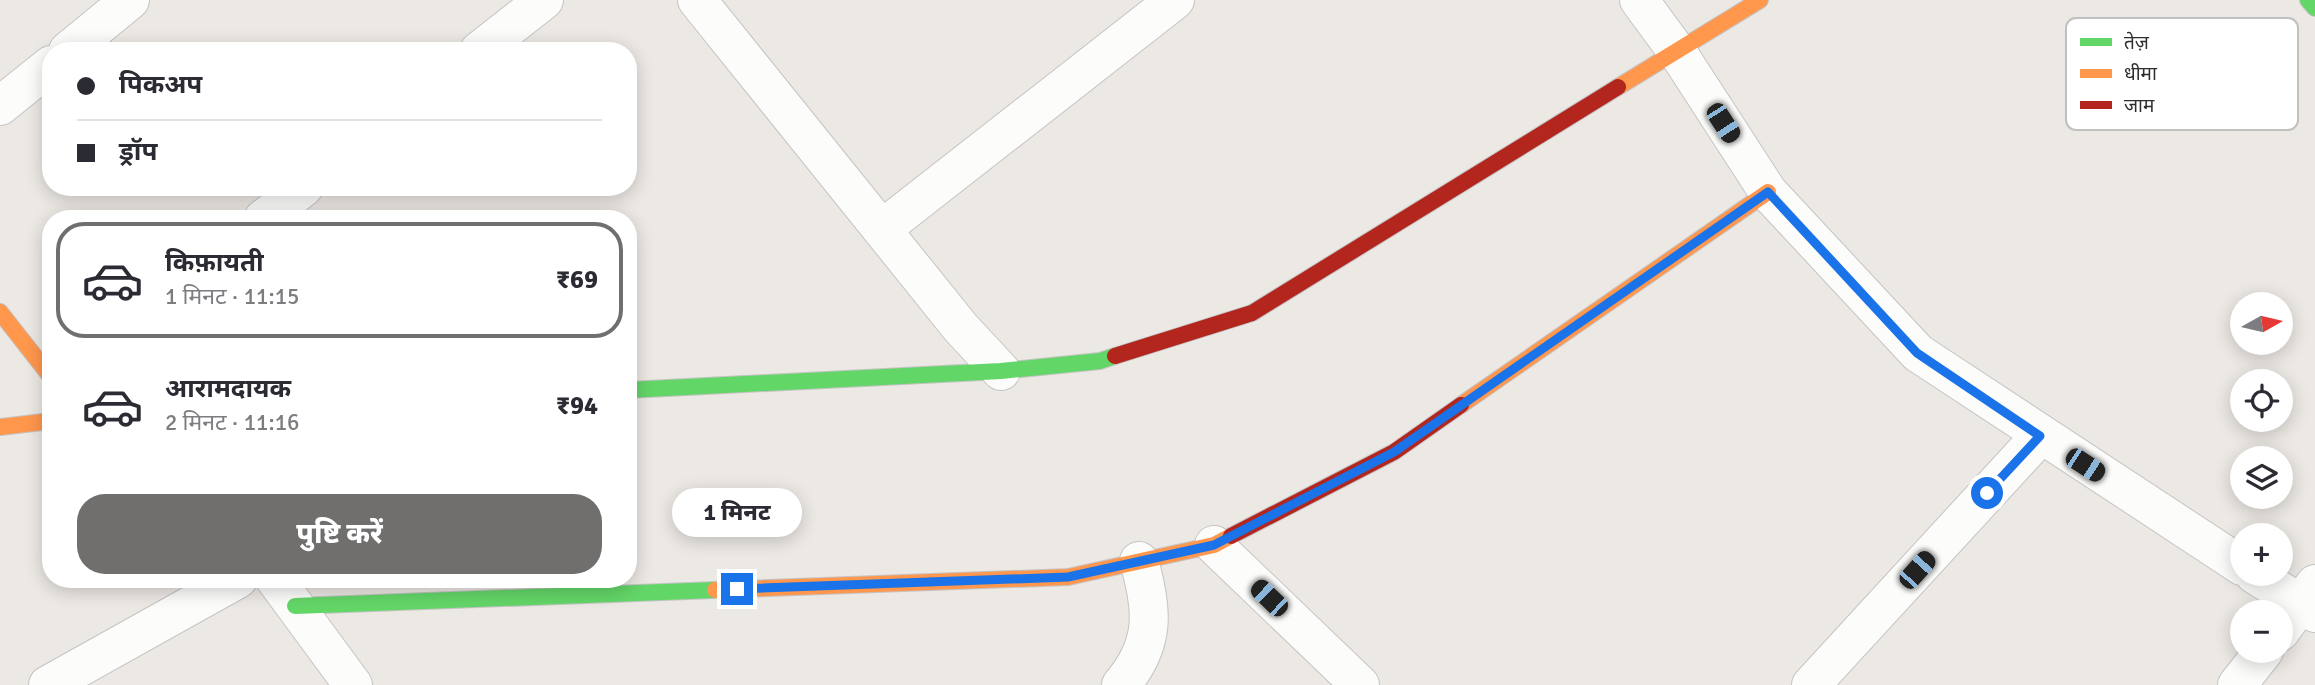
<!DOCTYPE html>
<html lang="hi">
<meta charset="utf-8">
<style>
:root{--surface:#fff;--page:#f7f7f7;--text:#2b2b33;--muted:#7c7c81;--line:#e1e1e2;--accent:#706f6e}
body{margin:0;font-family:Signika,"Noto Sans Devanagari",sans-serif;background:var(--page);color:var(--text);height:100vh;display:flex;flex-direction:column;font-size:26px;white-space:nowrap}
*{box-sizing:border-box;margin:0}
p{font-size:23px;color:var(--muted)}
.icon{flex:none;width:38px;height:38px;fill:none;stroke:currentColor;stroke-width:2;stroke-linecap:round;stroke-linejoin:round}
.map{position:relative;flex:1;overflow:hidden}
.side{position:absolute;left:42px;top:210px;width:595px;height:378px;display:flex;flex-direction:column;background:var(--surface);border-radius:28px;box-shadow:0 4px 18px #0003}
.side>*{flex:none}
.top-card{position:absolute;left:42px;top:42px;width:595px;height:154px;border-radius:28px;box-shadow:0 4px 18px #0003;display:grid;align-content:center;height:154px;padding:0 35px;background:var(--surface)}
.needle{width:46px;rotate:82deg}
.tools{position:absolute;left:2230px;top:292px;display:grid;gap:14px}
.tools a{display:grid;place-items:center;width:63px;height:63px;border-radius:50%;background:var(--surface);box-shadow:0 4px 18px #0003;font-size:35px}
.end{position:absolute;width:32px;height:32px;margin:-16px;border:9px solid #1a73e8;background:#fff;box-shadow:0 0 0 4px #fff}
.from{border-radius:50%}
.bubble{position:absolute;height:49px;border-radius:24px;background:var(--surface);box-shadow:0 4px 18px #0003;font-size:23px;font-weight:800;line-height:49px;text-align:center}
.car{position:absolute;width:21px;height:42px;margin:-21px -10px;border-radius:9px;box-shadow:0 0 5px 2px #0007;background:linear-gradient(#222 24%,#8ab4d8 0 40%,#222 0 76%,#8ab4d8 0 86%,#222 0)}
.top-card b{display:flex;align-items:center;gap:24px;height:66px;font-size:26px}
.top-card b+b{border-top:2px solid var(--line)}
.top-card i{width:18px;height:18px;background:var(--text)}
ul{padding:12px 0 0;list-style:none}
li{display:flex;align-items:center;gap:21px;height:116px;margin:0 14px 10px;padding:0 21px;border:4px solid transparent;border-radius:28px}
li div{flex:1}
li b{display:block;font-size:26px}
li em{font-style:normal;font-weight:800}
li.on{border-color:var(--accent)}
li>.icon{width:63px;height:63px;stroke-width:1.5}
.cta{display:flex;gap:14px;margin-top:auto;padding:14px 35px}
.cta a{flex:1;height:80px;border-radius:28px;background:var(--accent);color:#fff;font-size:28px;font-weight:800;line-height:80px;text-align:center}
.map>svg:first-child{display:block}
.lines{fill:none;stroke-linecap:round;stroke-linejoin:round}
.street-casing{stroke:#c5c4c5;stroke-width:40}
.fast-casing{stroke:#c5c4c5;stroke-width:18}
.slow-casing{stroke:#c5c4c5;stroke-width:18}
.jam-casing{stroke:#c5c4c5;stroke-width:18}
.street{stroke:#fcfcfb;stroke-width:38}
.fast{stroke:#63d668;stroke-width:16}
.slow{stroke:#ff974d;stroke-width:16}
.jam{stroke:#b3261e;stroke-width:16}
.route{stroke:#1a73e8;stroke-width:9}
.key{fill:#fff;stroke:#c0c0c0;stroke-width:2}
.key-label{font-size:19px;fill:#2e2e2e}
</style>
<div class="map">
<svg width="2315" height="685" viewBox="0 0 2315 685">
<rect width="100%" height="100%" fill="#ece8e4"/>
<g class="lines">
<g class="street-casing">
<path id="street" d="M 697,0 L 961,328 L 1001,371
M 1639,0 L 1678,53 L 1768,192 L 1918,353 L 2242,566
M 68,51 L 130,0
M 479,51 L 544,0
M 0,106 L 51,65
M 263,219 L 304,187
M 882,229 L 1175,0
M 1214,545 L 1360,685
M 2254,574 L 2315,613
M 275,579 L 353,685
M 2280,632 L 2315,584
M 48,685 L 238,579
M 1121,685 C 1156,644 1153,610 1139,561
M 1811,685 L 2040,436
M 2237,685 L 2264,651"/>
</g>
<g class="fast-casing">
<path id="fast" d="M 2308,0 L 2315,8
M 628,390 L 1001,371 L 1100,361 L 1115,356
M 295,606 L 715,590"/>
</g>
<g class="slow-casing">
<path id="slow" d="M 1618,87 L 1760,0
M 0,312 L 51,377
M 1461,405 L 1768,192
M 0,427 L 51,421
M 715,590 L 1068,577 L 1214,545 L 1231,536"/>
</g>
<g class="jam-casing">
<path id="jam" d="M 1115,356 L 1252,313 L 1618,87
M 1231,536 L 1394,452 L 1461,405"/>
</g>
<use href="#street" class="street"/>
<use href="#fast" class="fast"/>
<use href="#slow" class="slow"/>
<use href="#jam" class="jam"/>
</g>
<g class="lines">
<path class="route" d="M 737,589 L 1068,577 L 1214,545 L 1394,452 L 1768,192 L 1917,353 L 2040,436 L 1987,493"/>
</g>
<rect x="2066" y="18" width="232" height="112" rx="10" class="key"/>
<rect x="2080" y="38" width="32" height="8" fill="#63d668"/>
<rect x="2080" y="69" width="32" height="9" fill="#ff974d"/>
<rect x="2080" y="101" width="32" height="8" fill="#b3261e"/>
<g class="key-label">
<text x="2124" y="49">तेज़</text>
<text x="2124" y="80">धीमा</text>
<text x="2124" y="112">जाम</text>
</g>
</svg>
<div class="tools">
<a><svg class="needle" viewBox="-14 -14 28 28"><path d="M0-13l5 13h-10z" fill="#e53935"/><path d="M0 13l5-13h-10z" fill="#7c7c81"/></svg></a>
<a><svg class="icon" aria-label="locate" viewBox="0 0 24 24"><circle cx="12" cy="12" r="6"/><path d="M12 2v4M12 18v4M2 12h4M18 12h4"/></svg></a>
<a><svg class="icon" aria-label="layers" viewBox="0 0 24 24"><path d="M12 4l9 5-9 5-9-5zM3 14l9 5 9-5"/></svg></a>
<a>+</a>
<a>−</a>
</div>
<i class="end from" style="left:1987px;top:493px"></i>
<i class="end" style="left:737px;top:589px"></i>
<div class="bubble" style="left:672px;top:488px;width:130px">1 मिनट</div>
<i class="car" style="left:1723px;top:123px;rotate:147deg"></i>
<i class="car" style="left:2085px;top:465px;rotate:123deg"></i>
<i class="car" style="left:1917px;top:570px;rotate:42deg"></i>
<i class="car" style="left:1269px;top:598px;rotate:314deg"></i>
<div class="top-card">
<b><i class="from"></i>पिकअप</b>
<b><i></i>ड्रॉप</b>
</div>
<section class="side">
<ul>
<li class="on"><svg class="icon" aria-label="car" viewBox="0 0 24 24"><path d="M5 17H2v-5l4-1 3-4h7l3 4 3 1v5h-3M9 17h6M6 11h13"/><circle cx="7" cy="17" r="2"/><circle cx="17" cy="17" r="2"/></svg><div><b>किफ़ायती</b><p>1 मिनट · 11:15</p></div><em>₹69</em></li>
<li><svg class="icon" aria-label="car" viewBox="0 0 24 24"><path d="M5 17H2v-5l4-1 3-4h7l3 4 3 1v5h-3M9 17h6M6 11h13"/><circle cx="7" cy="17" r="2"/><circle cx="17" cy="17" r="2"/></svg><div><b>आरामदायक</b><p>2 मिनट · 11:16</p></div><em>₹94</em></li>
</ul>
<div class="cta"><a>पुष्टि करें</a></div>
</section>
</div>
